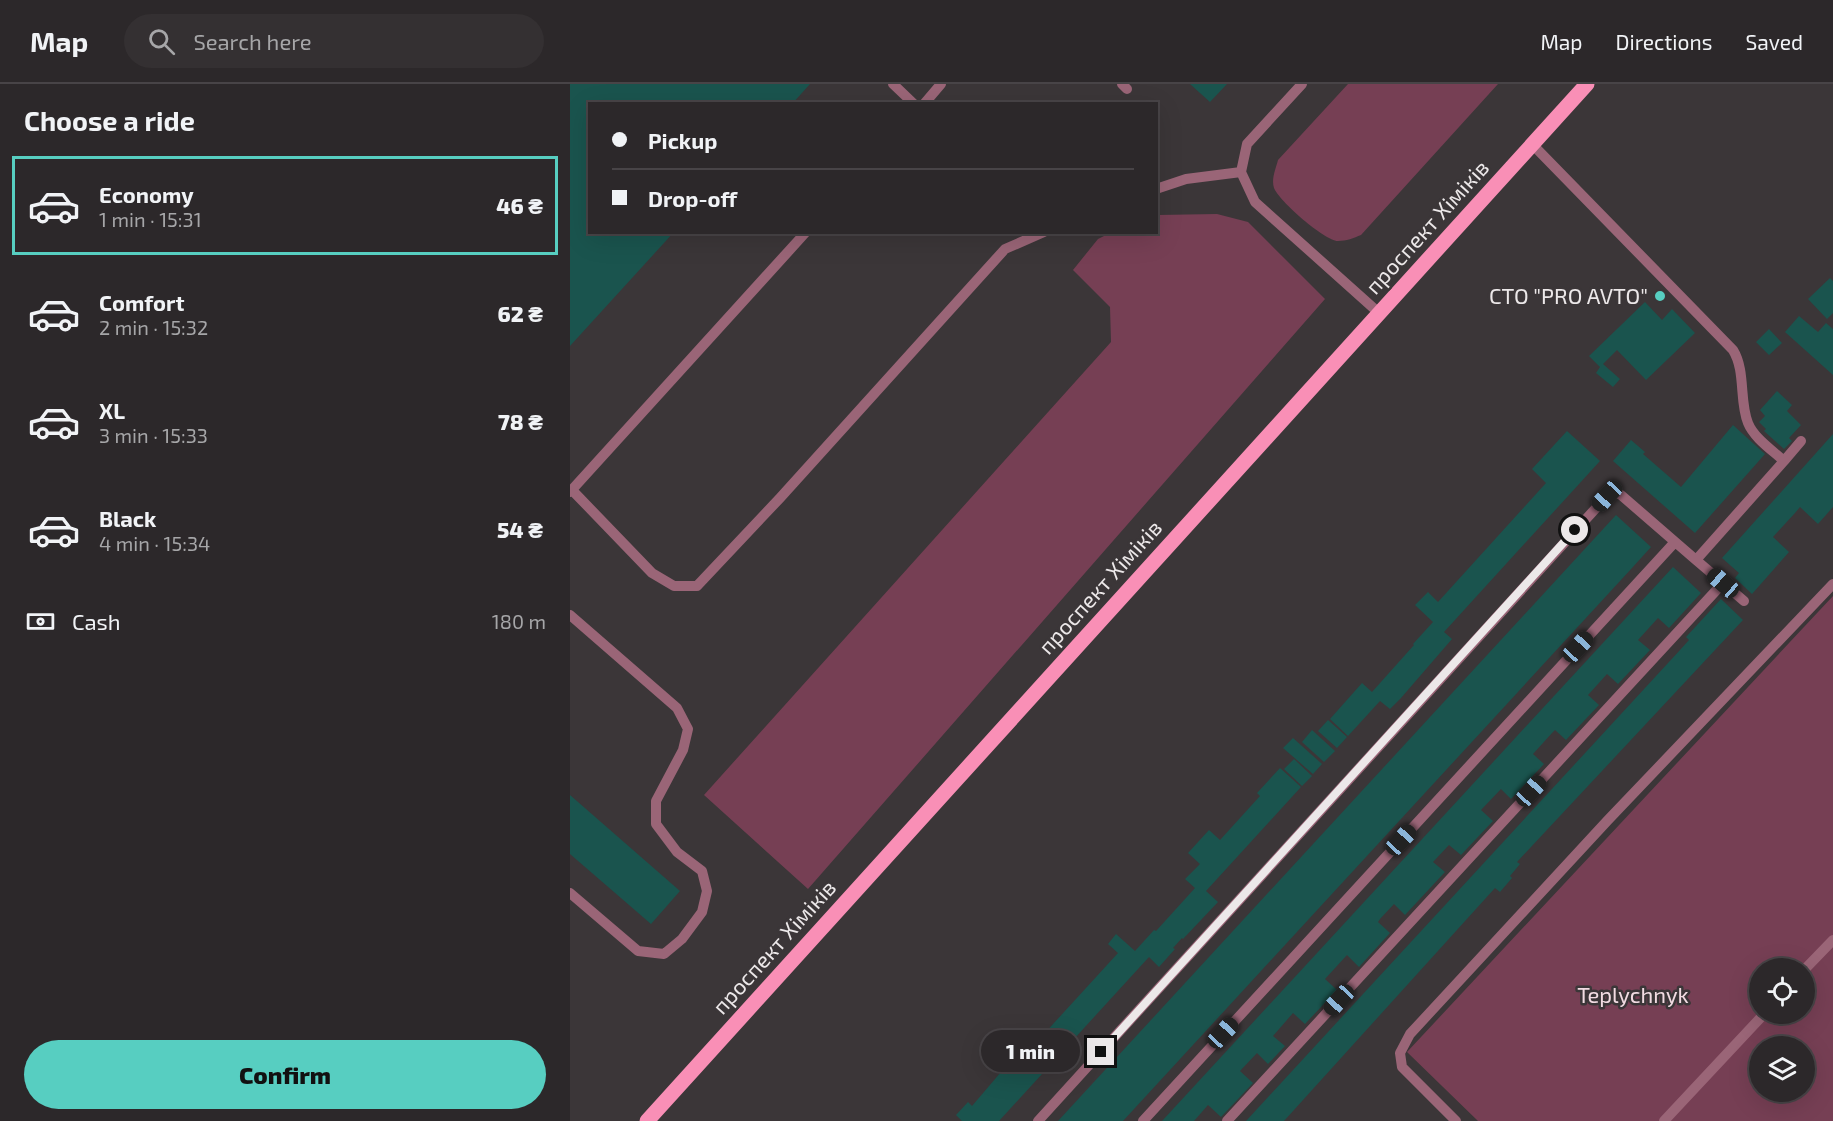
<!DOCTYPE html>
<meta charset="utf-8">
<style>
:root{--surface:#2c282a;--page:#343032;--text:#f1f3f6;--muted:#a6a6a8;--line:#484447;--accent:#57cec1}
body{margin:0;font-family:"Exo 2",sans-serif;background:var(--page);color:var(--text);height:100vh;display:flex;flex-direction:column;font-size:22px;white-space:nowrap}
*{box-sizing:border-box;margin:0}
p{font-size:20px;color:var(--muted)}
.icon{flex:none;width:33px;height:33px;fill:none;stroke:currentColor;stroke-width:2;stroke-linecap:round;stroke-linejoin:round}
.map{position:relative;flex:1;overflow:hidden}
.details{display:flex;flex-direction:column;background:var(--surface);width:570px}
.details>*{flex:none}
.banner{position:absolute;left:18px;top:18px;width:570px;height:132px;border-radius:0px;box-shadow:0 6px 24px #0002,0 0 0 2px var(--line);display:grid;align-content:center;height:132px;padding:0 24px;background:var(--surface)}
.tools{position:absolute;left:1179px;top:874px;display:grid;gap:12px}
.tools a{display:grid;place-items:center;width:66px;height:66px;border-radius:50%;background:var(--surface);box-shadow:0 6px 24px #0002,0 0 0 2px var(--line);font-size:30px}
.end{position:absolute;width:27px;height:27px;margin:-14px;border:8px solid #ece8e9;background:#111;box-shadow:0 0 0 3px #111}
.from{border-radius:50%}
.bubble{position:absolute;height:42px;border-radius:21px;background:var(--surface);box-shadow:0 6px 24px #0002,0 0 0 2px var(--line);font-size:20px;font-weight:800;line-height:42px;text-align:center}
.car{position:absolute;width:18px;height:36px;margin:-18px -9px;border-radius:8px;box-shadow:0 0 4px 2px #0007;background:linear-gradient(#222 24%,#8ab4d8 0 40%,#222 0 76%,#8ab4d8 0 86%,#222 0)}
.banner b{display:flex;align-items:center;gap:21px;height:57px;font-size:22px}
.banner b+b{border-top:2px solid var(--line)}
.banner i{width:15px;height:15px;background:var(--text)}
ul{padding:0;list-style:none}
li{display:flex;align-items:center;gap:18px;height:99px;margin:0 12px 9px;padding:0 12px;border:3px solid transparent;border-radius:0px}
li div{flex:1}
li b{display:block;font-size:22px}
li em{font-style:normal;font-weight:800}
li.on{border-color:var(--accent)}
li>.icon{width:54px;height:54px;stroke-width:1.5}
h2{padding:0 24px;font-size:27px;line-height:72px}
.pay{display:flex;align-items:center;gap:15px;height:66px;padding:0 24px;font-size:22px}
.pay p{margin-inline-start:auto}
.primary-button{display:flex;gap:12px;margin-top:auto;padding:12px 24px}
.primary-button a{flex:1;height:69px;border-radius:36px;background:var(--accent);color:#111;font-size:24px;font-weight:800;line-height:69px;text-align:center}
header{display:flex;align-items:center;gap:36px;box-sizing:border-box;height:84px;padding:0 30px;background:var(--surface);border-bottom:2px solid var(--line)}
header strong{font-size:28px}
nav{display:flex;gap:33px;margin-inline-start:auto;font-size:21px}
.search{width:420px;height:54px;background:var(--page);display:flex;align-items:center;gap:15px;box-sizing:border-box;padding:0 21px;border-radius:33px;color:var(--muted);font-size:22px}
main{display:flex;flex:1;min-height:0}
.map>svg:first-child{display:block}
.green{fill:#763f54;fill-rule:evenodd}
.building{fill:#1a544e}
.lines{fill:none;stroke-linecap:round;stroke-linejoin:round}
.service{stroke:#9a6577;stroke-width:10}
.primary{stroke:#f98fb6;stroke-width:15}
.route{stroke:#ece8e9;stroke-width:8}
.poi-dot{fill:#57cec1;stroke:#3b3638;stroke-width:2}
.labels{text-anchor:middle;stroke-width:5;stroke-linejoin:round;paint-order:stroke}
.street-label{font-size:22px;fill:#ece8e9;stroke:#3b3638}
.poi-label{font-size:22px;fill:#ece8e9;stroke:#3b3638;text-anchor:end}
.park-label{font-size:22px;fill:#f1dbe2;stroke:#3b3638}
</style>
<header>
<strong>Map</strong>
<div class="search"><svg class="icon" aria-label="search" viewBox="0 0 24 24"><circle cx="10" cy="10" r="6"/><path d="M15 15l6 6"/></svg>Search here</div>
<nav><a>Map</a><a>Directions</a><a>Saved</a></nav>
</header>
<main>
<section class="details">
<h2>Choose a ride</h2>
<ul>
<li class="on"><svg class="icon" aria-label="car" viewBox="0 0 24 24"><path d="M5 17H2v-5l4-1 3-4h7l3 4 3 1v5h-3M9 17h6M6 11h13"/><circle cx="7" cy="17" r="2"/><circle cx="17" cy="17" r="2"/></svg><div><b>Economy</b><p>1 min · 15:31</p></div><em>46 ₴</em></li>
<li><svg class="icon" aria-label="car" viewBox="0 0 24 24"><path d="M5 17H2v-5l4-1 3-4h7l3 4 3 1v5h-3M9 17h6M6 11h13"/><circle cx="7" cy="17" r="2"/><circle cx="17" cy="17" r="2"/></svg><div><b>Comfort</b><p>2 min · 15:32</p></div><em>62 ₴</em></li>
<li><svg class="icon" aria-label="car" viewBox="0 0 24 24"><path d="M5 17H2v-5l4-1 3-4h7l3 4 3 1v5h-3M9 17h6M6 11h13"/><circle cx="7" cy="17" r="2"/><circle cx="17" cy="17" r="2"/></svg><div><b>XL</b><p>3 min · 15:33</p></div><em>78 ₴</em></li>
<li><svg class="icon" aria-label="car" viewBox="0 0 24 24"><path d="M5 17H2v-5l4-1 3-4h7l3 4 3 1v5h-3M9 17h6M6 11h13"/><circle cx="7" cy="17" r="2"/><circle cx="17" cy="17" r="2"/></svg><div><b>Black</b><p>4 min · 15:34</p></div><em>54 ₴</em></li>
</ul>
<div class="pay"><svg class="icon" aria-label="cash" viewBox="0 0 24 24"><path d="M3 7h18v10H3z"/><circle cx="12" cy="12" r="2"/></svg>Cash<p>180 m</p></div>
<div class="primary-button"><a>Confirm</a></div>
</section>
<div class="map">
<svg width="1263" height="1037" viewBox="0 0 1263 1037">
<rect width="100%" height="100%" fill="#3b3638"/>
<path class="green" d="M 778,0 L 928,0 L 791,151 C 784,154 776,157 768,157 C 755,157 709,117 704,104 C 701,95 706,84 708,76 Z
M 647,130 L 678,138 L 755,215 L 238,805 L 134,711 L 541,258 L 540,223 L 503,186 L 528,155 L 540,149 L 586,148 L 587,131 Z
M 1263,512 L 1263,1037 L 908,1037 L 837,968 ZM 1190,885 L 1234,885 L 1234,930 L 1190,930 ZM 1190,963 L 1234,963 L 1234,1008 L 1190,1008 Z"/>
<path class="building" d="M 0,0 L 240,0 L 222,20 L 20,20 L 20,148 L 104,148 L 0,262 Z
M 620,0 L 657,0 L 640,18 Z
M 1260,194 L 1263,197 L 1263,229 L 1257,235 L 1238,215 Z
M 1075,218 L 1092,236 L 1102,225 L 1125,249 L 1076,296 L 1047,266 L 1033,280 L 1050,295 L 1043,303 L 1026,289 L 1030,283 L 1019,272 Z
M 1229,232 L 1248,248 L 1256,239 L 1263,245 L 1263,291 L 1215,248 Z
M 1199,245 L 1212,259 L 1199,271 L 1186,258 Z
M 1207,307 L 1222,321 L 1217,327 L 1231,341 L 1219,354 L 1222,357 L 1214,365 L 1194,347 L 1196,345 L 1189,338 L 1195,332 L 1190,326 Z
M 1163,341 L 1195,370 L 1125,449 L 1043,377 L 1061,356 L 1075,368 L 1073,370 L 1111,403 Z
M 997,347 L 1030,377 L 874,548 L 882,555 L 831,614 L 820,625 L 810,617 L 778,652 L 760,635 L 792,599 L 802,608 L 844,561 L 843,560 L 863,538 L 845,521 L 858,508 L 868,518 L 976,399 L 962,385 Z
M 1263,350 L 1263,423 L 1248,440 L 1230,423 L 1225,429 L 1203,453 L 1219,468 L 1182,510 L 1165,494 L 1169,489 L 1152,474 Z
M 1046,431 L 1081,463 L 1062,484 L 553,1037 L 488,1037 Z
M 1103,483 L 1131,509 L 1099,544 L 1088,534 L 1068,556 L 1080,566 L 1048,600 L 1037,590 L 1028,600 L 1018,611 L 1029,621 L 996,656 L 985,646 L 982,649 L 963,670 L 974,680 L 941,715 L 931,705 L 911,726 L 923,737 L 891,771 L 879,761 L 863,778 L 875,788 L 835,831 L 824,820 L 810,835 L 808,838 L 820,849 L 789,883 L 777,871 L 755,895 L 767,906 L 735,940 L 723,929 L 703,952 L 715,962 L 698,980 L 687,969 L 670,987 L 683,999 L 668,1015 L 651,1033 L 638,1021 L 624,1037 L 592,1037 Z
M 1151,515 L 1173,536 L 947,778 L 950,780 L 940,792 L 942,794 L 930,808 L 925,804 L 915,815 L 714,1037 L 676,1037 L 1110,566 L 1119,556 L 1116,553 Z
M 758,636 L 777,653 L 767,664 L 748,647 Z
M 742,646 L 765,667 L 754,678 L 732,658 Z
M 723,654 L 752,680 L 743,690 L 713,664 Z
M 724,675 L 742,692 L 732,702 L 714,685 Z
M 710,684 L 731,703 L 636,807 L 648,818 L 613,855 L 612,854 L 603,864 L 605,865 L 589,883 L 579,873 L 429,1037 L 392,1037 L 386,1031 L 398,1018 L 402,1022 L 431,988 L 422,980 L 435,966 L 441,973 L 466,945 L 473,951 L 548,869 L 538,860 L 546,850 L 565,867 L 584,846 L 586,847 L 625,804 L 615,795 L 630,780 L 618,769 L 639,746 L 650,756 L 690,712 L 687,709 Z
M 0,711 L 110,807 L 81,840 L 0,770 Z"/>
<g class="lines">
<path class="service" d="M 323,0 L 344,20
M 552,0 L 557,5
M 732,0 L 677,60 L 671,88 L 685,118 L 809,229
M 354,20 L 371,0
M 586,105 L 616,95 L 671,88
M 1214,377 L 1231,357
M 2,406 L 82,489 L 104,502 L 127,502 L 210,414 L 435,165 L 474,148
M 0,408 L 236,148
M 1153,499 L 1174,517
M 0,531 L 107,624 L 118,645 L 113,666 L 86,717 L 86,740 L 107,768 L 132,787 L 137,807 L 132,828 L 112,855 L 94,870 L 68,867 L 0,809
M 1234,886 L 1263,856
M 468,1037 L 1037,412 L 1044,408 L 1051,411 L 1126,476 L 1214,377 C 1202,366 1184,354 1178,339 C 1169,317 1176,287 1163,266 L 963,61
M 573,1037 L 1105,458
M 657,1037 L 1153,499 L 1126,476
M 886,1037 L 832,983 L 830,969 L 840,950 L 1038,736 L 1263,500
M 1094,1037 L 1194,930"/>
<path class="primary" d="M 77,1037 L 1017,0"/>
</g>
<g class="lines">
<path class="route" d="M 531,968 L 1005,446"/>
</g>
<circle class="poi-dot" cx="1090" cy="212" r="6"/>
<g class="labels">
<g class="street-label">
<text transform="translate(857 143) rotate(-48)" y="8">проспект Хіміків</text>
<text transform="translate(530 503) rotate(-48)" y="8">проспект Хіміків</text>
<text transform="translate(204 863) rotate(-48)" y="8">проспект Хіміків</text>
</g>
<g class="poi-label">
<text x="1078" y="220">СТО "PRO AVTO"</text>
</g>
<g class="park-label">
<text x="1063" y="919">Teplychnyk</text>
</g>
</g>
</svg>
<div class="tools">
<a><svg class="icon" aria-label="locate" viewBox="0 0 24 24"><circle cx="12" cy="12" r="6"/><path d="M12 2v4M12 18v4M2 12h4M18 12h4"/></svg></a>
<a><svg class="icon" aria-label="layers" viewBox="0 0 24 24"><path d="M12 4l9 5-9 5-9-5zM3 14l9 5 9-5"/></svg></a>
</div>
<i class="end from" style="left:1005px;top:446px"></i>
<i class="end" style="left:531px;top:968px"></i>
<div class="bubble" style="left:411px;top:946px;width:99px">1 min</div>
<i class="car" style="left:1037px;top:412px;rotate:223deg"></i>
<i class="car" style="left:1153px;top:499px;rotate:311deg"></i>
<i class="car" style="left:1008px;top:563px;rotate:43deg"></i>
<i class="car" style="left:961px;top:707px;rotate:42deg"></i>
<i class="car" style="left:831px;top:756px;rotate:43deg"></i>
<i class="car" style="left:769px;top:916px;rotate:223deg"></i>
<i class="car" style="left:653px;top:949px;rotate:43deg"></i>
<div class="banner">
<b><i class="from"></i>Pickup</b>
<b><i></i>Drop-off</b>
</div>
</div>
</main>
